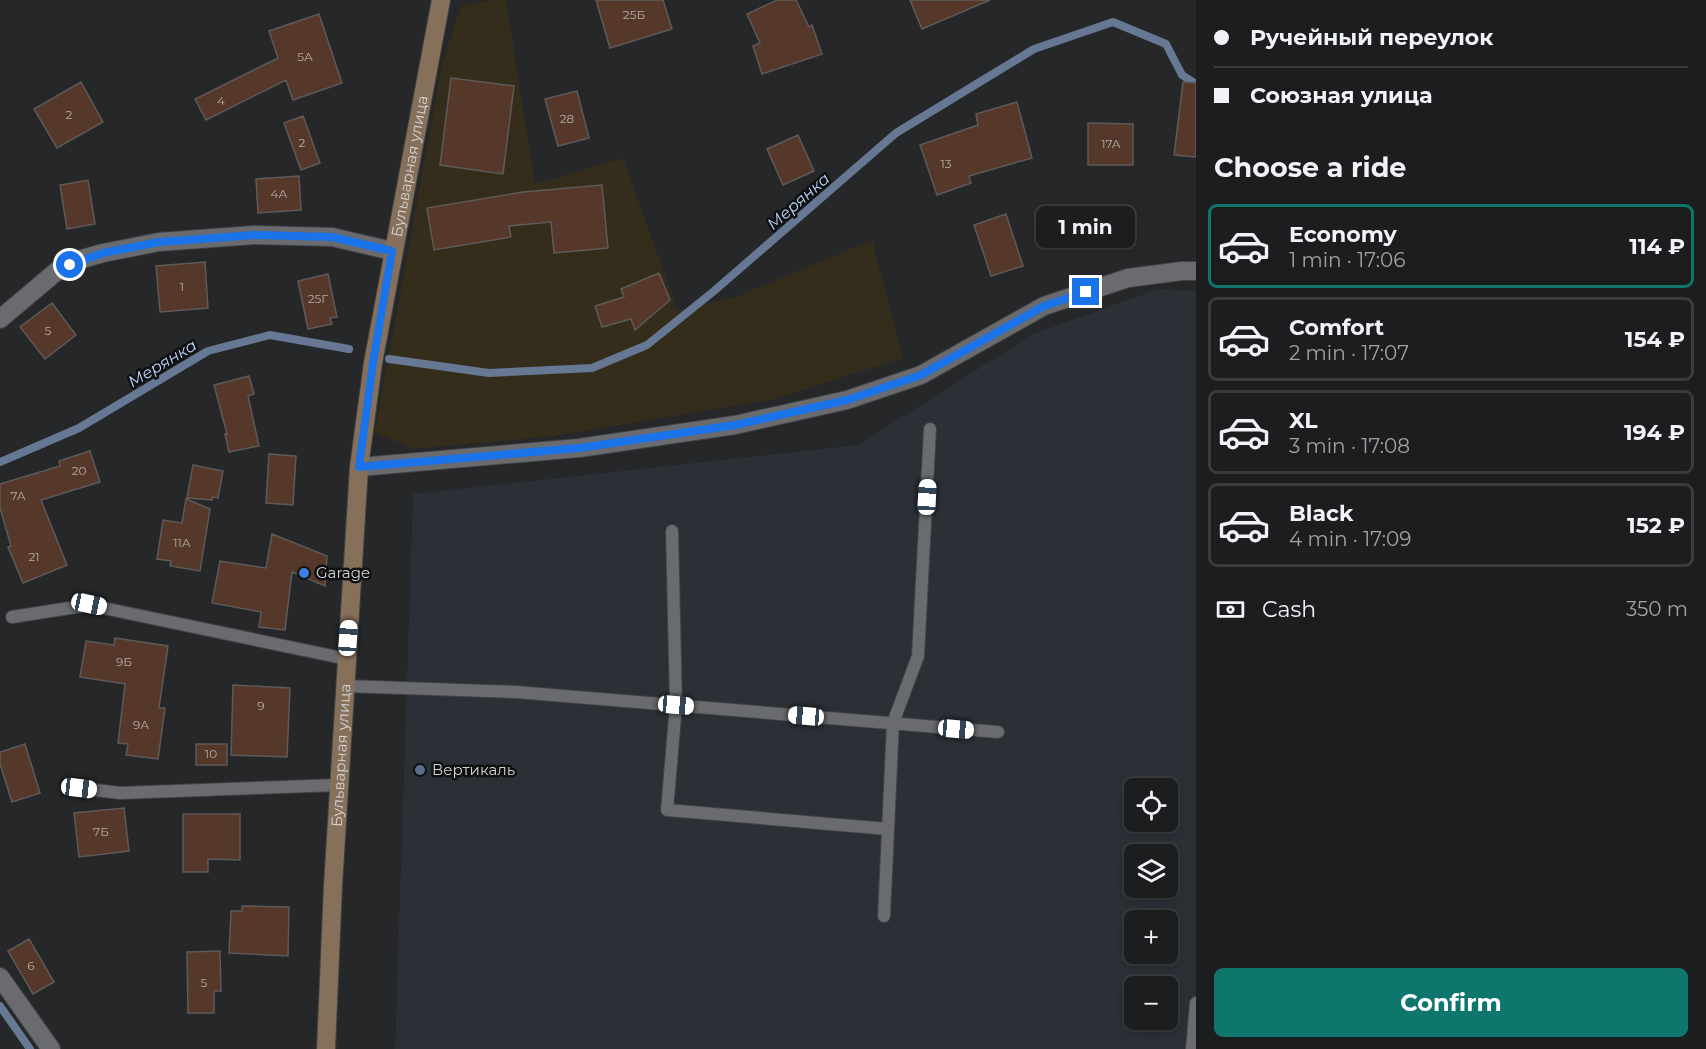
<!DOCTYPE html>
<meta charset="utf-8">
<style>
:root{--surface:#1c1d1f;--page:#292a2c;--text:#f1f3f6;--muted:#a0a2a4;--line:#3a3b3d;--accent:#0f766e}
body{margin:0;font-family:Montserrat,sans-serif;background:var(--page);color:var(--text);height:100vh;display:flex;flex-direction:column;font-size:22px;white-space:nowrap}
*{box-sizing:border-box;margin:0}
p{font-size:20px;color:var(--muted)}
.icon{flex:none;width:33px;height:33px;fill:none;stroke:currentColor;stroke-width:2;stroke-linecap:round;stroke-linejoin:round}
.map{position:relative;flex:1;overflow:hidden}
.sheet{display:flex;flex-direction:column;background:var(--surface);width:510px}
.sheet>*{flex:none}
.top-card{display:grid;align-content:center;height:132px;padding:0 18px;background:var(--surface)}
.fabs{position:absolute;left:1124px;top:778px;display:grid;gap:12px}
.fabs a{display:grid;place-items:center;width:54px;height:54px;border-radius:9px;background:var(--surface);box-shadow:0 3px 9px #0003,0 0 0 2px var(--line);font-size:30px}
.end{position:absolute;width:27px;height:27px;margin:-14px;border:8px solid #1a73e8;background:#fff;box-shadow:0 0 0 3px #fff}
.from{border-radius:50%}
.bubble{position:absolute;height:42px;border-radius:9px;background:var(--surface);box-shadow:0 3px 9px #0003,0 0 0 2px var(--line);font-size:20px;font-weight:700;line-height:42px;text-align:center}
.car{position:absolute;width:18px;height:36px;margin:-18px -9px;border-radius:8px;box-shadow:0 0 4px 2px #0007;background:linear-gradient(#fff 24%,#345 0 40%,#fff 0 76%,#345 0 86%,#fff 0)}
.top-card b{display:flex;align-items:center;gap:21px;height:57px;font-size:22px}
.top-card b+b{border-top:2px solid var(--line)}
.top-card i{width:15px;height:15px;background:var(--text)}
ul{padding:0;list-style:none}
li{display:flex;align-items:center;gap:18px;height:84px;margin:0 12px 9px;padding:0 6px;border:3px solid var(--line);border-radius:9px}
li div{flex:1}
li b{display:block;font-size:22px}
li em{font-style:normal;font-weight:700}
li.selected{border-color:var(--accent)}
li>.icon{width:54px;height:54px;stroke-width:1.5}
h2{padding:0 18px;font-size:27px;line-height:72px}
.pay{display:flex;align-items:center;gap:15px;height:66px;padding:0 18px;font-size:22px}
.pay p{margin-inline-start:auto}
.button{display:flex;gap:12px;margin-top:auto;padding:12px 18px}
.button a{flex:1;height:69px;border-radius:9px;background:var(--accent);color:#fff;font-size:24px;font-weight:700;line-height:69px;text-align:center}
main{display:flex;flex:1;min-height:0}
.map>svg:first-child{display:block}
.commercial{fill:#342d1c}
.built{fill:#2b2f36;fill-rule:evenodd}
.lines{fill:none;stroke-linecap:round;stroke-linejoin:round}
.stream{stroke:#677894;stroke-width:8}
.building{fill:#56382b;stroke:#5e5a59;stroke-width:1.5}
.lane-casing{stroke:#414345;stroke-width:14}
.street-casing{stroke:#414345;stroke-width:20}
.secondary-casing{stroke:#414345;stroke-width:20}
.lane{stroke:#6a6b6e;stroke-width:12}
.street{stroke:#6a6b6e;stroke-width:18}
.secondary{stroke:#86705a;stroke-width:18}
.route{stroke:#1a73e8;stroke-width:8}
.shop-dot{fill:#3f7fe0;stroke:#0f1011;stroke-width:2}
.service-dot{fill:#5c6f8a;stroke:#0f1011;stroke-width:2}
.labels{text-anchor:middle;stroke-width:5;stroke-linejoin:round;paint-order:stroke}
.number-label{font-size:12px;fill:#b4adab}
.street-label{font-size:15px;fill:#d3d4d6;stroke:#0f1011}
.poi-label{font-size:15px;fill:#d3d4d6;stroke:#0f1011;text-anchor:start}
.water-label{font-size:16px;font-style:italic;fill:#bed7ff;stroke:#0f1011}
</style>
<main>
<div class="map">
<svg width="1196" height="1049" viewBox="0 0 1196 1049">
<rect width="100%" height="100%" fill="#252729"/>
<path class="commercial" d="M 492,0 L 506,0 L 535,184 L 623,158 L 678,311 L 738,296 L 872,240 L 903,358 L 775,399 L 553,436 L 413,449 L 375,432 L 443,60 L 461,6 Z"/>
<path class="built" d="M 1158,289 L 1196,291 L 1196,1049 L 395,1049 L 413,494 L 858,445 L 1033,334 ZM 1134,789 L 1167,789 L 1167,822 L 1134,822 ZM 1134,855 L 1167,855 L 1167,888 L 1134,888 ZM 1134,921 L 1167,921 L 1167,954 L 1134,954 ZM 1134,987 L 1167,987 L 1167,1020 L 1134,1020 Z"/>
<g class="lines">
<path class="stream" d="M 389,359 L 489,373 L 592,368 L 647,345 L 714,291 L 896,133 L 1034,49 L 1113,22 L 1166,44 L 1182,75 L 1196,84
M 0,462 L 79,428 L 208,351 L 270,335 L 349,349
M 0,1006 L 30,1049"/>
</g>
<path class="building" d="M 596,0 L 663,0 L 672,29 L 610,48 Z
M 777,0 L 796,0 L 809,27 L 812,25 L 822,54 L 762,74 L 753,46 L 760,43 L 747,14 Z
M 910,0 L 990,0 L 922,29 Z
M 319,14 L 342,83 L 293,100 L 286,80 L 206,120 L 195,99 L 278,58 L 269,31 Z
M 451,78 L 514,86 L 503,174 L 440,165 Z
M 81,82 L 103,122 L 57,148 L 34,109 Z
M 1183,82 L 1196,83 L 1196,157 L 1174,155 Z
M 577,91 L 589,138 L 558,146 L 545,99 Z
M 1017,102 L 1032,158 L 969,176 L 971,183 L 937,195 L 920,145 L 978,125 L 976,114 Z
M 303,116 L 320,163 L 301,170 L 284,123 Z
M 1088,123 L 1133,124 L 1133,165 L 1088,165 Z
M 798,135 L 814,171 L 783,185 L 767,149 Z
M 299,176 L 301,210 L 258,213 L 256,179 Z
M 88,180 L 95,224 L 67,229 L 60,185 Z
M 602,185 L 608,248 L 554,253 L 551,222 L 509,226 L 511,237 L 434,250 L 427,208 L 523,192 Z
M 1006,214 L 1023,266 L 991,276 L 974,225 Z
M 205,262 L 208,308 L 160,312 L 156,266 Z
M 659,273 L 670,300 L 635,330 L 631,319 L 602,327 L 595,306 L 624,297 L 621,289 Z
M 328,274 L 337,317 L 330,318 L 332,324 L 308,329 L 298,281 Z
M 52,303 L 76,335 L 45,359 L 20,327 Z
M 249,376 L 254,394 L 248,396 L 259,446 L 229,452 L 225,434 L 227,434 L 214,385 Z
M 90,451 L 100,482 L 41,500 L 67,565 L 23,583 L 8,547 L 11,546 L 0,508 L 0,484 L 60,466 L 59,461 Z
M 269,454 L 296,456 L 293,505 L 266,503 Z
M 193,465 L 223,471 L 218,498 L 212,497 L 212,500 L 187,498 Z
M 186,499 L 210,509 L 200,571 L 170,566 L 171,561 L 157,559 L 163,520 L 182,523 Z
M 272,534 L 327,556 L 325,586 L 292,572 L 285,630 L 259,627 L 261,612 L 212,603 L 220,561 L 266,568 Z
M 115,638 L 168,646 L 159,708 L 165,708 L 158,759 L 126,755 L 128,744 L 118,743 L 125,684 L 80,677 L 86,641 L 114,645 Z
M 233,685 L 290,688 L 287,757 L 231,755 Z
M 25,744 L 40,793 L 12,802 L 0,764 L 0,752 Z
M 196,744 L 227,744 L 227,765 L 196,765 Z
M 124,808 L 129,851 L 79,857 L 74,813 Z
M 183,814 L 240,814 L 240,860 L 208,859 L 208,872 L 183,872 Z
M 242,906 L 289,907 L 288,956 L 229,953 L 231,911 L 242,911 Z
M 29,939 L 54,982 L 33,994 L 8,951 Z
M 220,951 L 221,991 L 214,991 L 214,1013 L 188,1013 L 187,952 Z"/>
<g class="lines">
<g class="lane-casing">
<path id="lane" d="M 672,531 L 676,705 L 667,810 L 888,829
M 12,617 L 89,605 L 347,659
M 345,686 L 516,692 L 998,732
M 79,788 L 120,793 L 339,785
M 884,916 L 893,723 L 918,656 L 930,429
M 1192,1049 L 1196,1003"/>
</g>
<g class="street-casing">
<path id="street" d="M 0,319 L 57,271 L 82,259 L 103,253 L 159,242 L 254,235 L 332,237 L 392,251
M 359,467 L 579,448 L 735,425 L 847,400 L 921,375 L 1044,306 L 1128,278 L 1182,271 L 1196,271
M 0,977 L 51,1049"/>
</g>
<g class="secondary-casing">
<g id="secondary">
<path id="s1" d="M 326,1049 L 333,886 L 359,467 L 373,363 L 441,0"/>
</g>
</g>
<use href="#lane" class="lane"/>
<use href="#street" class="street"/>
<use href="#secondary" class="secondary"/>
</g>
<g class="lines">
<path class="route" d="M 70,265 L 103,253 L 159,242 L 255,235 L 332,237 L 392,251 L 373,363 L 359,467 L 579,448 L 735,425 L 847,400 L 921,375 L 1044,306 L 1086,292"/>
</g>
<circle class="shop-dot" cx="304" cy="573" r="6"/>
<circle class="service-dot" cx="420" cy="770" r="6"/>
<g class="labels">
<g class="number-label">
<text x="634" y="19">25Б</text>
<text x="305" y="61">5А</text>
<text x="221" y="105">4</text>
<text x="69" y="119">2</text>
<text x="567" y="123">28</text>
<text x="302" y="147">2</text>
<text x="1111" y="148">17А</text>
<text x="946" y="168">13</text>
<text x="279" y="198">4А</text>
<text x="182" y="291">1</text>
<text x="318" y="303">25Г</text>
<text x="48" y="335">5</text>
<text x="79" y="475">20</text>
<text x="18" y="500">7А</text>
<text x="182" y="547">11А</text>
<text x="34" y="561">21</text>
<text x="124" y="666">9Б</text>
<text x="261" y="710">9</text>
<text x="141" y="729">9А</text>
<text x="211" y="758">10</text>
<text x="101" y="836">7Б</text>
<text x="31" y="970">6</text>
<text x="204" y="987">5</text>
</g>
<g class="street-label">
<text dy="5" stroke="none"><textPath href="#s1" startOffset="888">Бульварная улица</textPath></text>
<text dy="5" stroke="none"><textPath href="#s1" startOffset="294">Бульварная улица</textPath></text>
</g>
<g class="poi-label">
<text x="316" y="578">Garage</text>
<text x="432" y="775">Вертикаль</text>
</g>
<g class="water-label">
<text transform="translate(798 201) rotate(-41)" y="6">Мерянка</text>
<text transform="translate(162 363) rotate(-31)" y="6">Мерянка</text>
</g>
</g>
</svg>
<div class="fabs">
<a><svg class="icon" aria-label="locate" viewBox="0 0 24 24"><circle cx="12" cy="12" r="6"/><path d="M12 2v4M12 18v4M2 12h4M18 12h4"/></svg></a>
<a><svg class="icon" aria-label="layers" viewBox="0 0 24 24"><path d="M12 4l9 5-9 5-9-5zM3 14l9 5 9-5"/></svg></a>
<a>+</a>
<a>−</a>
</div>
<i class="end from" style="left:70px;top:265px"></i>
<i class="end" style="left:1086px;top:292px"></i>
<div class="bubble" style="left:1036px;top:206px;width:99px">1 min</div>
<i class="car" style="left:927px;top:497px;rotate:3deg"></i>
<i class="car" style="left:89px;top:604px;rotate:102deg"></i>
<i class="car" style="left:348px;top:638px;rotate:4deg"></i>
<i class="car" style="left:676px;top:705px;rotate:95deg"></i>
<i class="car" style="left:806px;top:716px;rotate:275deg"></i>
<i class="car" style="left:956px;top:729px;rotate:95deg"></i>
<i class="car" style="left:79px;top:788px;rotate:97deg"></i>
</div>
<section class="sheet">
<div class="top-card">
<b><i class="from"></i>Ручейный переулок</b>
<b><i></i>Союзная улица</b>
</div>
<h2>Choose a ride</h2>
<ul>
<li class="selected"><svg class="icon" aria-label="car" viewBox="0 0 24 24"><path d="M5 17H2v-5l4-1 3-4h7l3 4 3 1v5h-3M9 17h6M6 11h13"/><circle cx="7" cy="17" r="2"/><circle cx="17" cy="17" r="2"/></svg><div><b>Economy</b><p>1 min · 17:06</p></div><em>114 ₽</em></li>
<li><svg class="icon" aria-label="car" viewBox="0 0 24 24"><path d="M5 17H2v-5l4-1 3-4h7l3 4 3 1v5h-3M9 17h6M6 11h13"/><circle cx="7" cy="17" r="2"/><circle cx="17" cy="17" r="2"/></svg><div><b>Comfort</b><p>2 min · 17:07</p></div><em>154 ₽</em></li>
<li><svg class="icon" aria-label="car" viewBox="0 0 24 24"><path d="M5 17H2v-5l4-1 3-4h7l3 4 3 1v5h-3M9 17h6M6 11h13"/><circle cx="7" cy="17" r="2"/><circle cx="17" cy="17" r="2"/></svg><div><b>XL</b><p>3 min · 17:08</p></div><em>194 ₽</em></li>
<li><svg class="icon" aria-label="car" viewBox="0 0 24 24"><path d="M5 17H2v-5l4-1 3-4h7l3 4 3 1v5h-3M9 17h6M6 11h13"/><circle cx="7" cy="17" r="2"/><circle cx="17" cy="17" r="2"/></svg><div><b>Black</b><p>4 min · 17:09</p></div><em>152 ₽</em></li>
</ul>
<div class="pay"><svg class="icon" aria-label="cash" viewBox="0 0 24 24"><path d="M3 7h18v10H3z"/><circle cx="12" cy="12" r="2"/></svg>Cash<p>350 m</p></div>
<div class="button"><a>Confirm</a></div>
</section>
</main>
